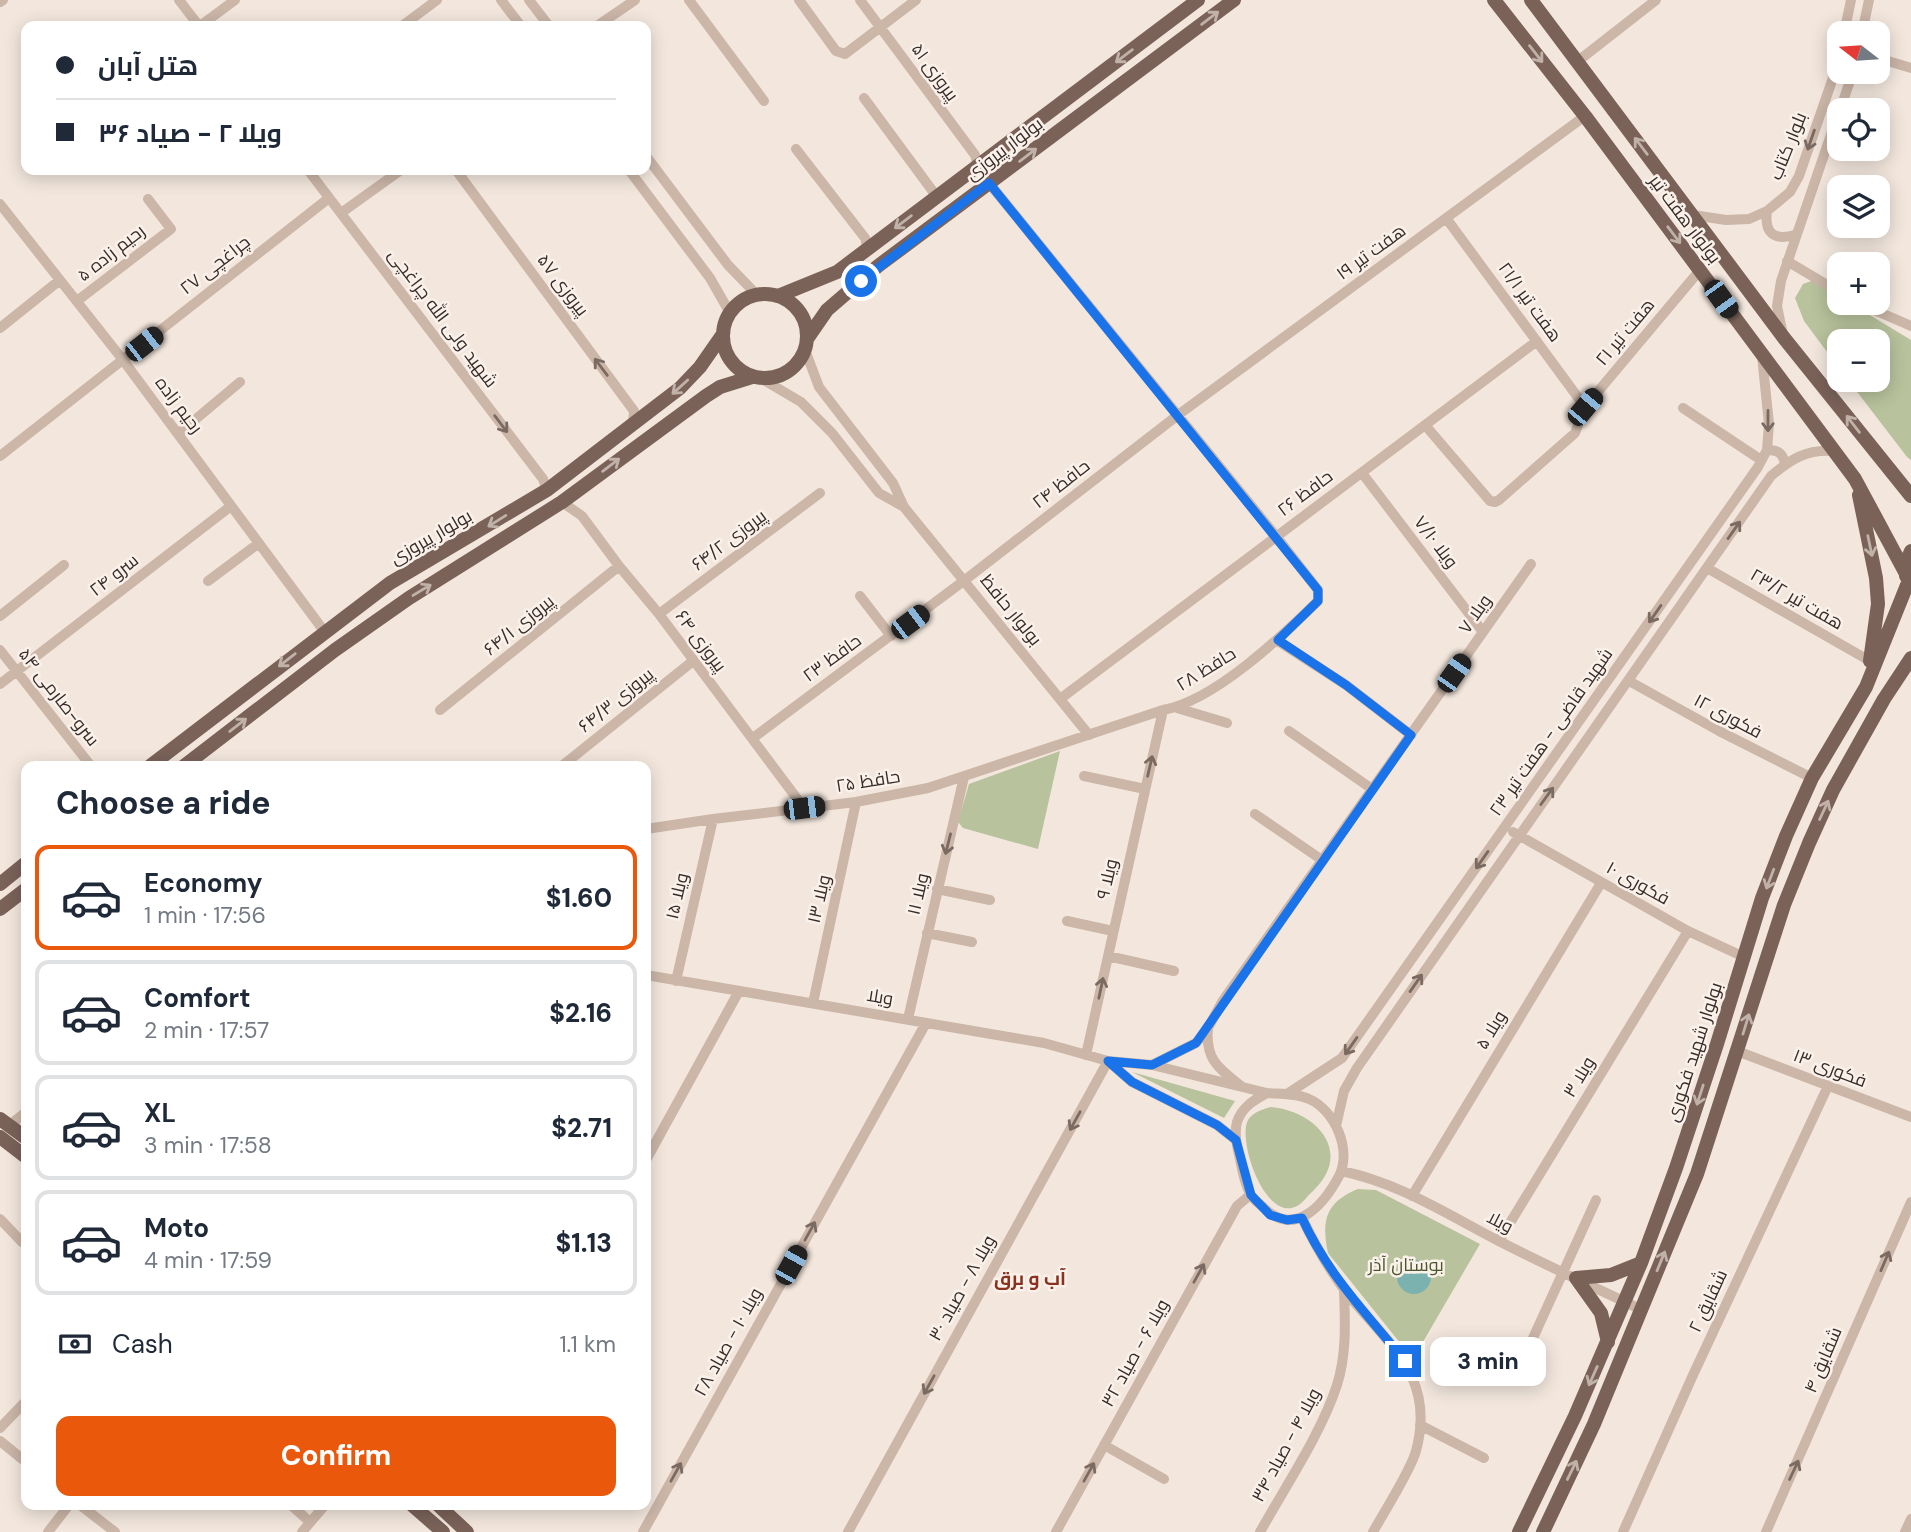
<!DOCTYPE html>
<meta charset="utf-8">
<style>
:root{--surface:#fff;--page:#f6f6f7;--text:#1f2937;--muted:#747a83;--line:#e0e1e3;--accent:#ea580c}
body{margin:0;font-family:"DM Sans",Cairo,sans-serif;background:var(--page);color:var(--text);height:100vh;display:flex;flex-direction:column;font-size:26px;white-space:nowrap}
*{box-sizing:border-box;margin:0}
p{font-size:23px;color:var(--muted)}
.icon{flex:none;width:38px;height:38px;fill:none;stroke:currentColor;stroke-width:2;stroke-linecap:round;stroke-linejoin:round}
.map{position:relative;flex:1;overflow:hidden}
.details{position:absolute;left:21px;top:761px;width:630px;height:749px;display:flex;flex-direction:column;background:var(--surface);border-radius:14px;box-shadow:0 4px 18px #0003}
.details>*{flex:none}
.banner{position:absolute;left:21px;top:21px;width:630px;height:154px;border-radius:14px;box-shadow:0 4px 18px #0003;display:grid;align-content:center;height:154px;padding:0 35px;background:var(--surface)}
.needle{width:46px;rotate:287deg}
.fabs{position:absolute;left:1827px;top:21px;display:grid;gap:14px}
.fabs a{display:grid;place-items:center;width:63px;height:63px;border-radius:14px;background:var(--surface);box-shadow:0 4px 18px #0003;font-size:35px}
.end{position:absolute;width:32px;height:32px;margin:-16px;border:9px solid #1a73e8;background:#fff;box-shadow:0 0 0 4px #fff}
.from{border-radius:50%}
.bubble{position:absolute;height:49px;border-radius:14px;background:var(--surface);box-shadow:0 4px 18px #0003;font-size:23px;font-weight:800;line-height:49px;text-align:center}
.car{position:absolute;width:21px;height:42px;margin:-21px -10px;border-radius:9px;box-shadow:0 0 5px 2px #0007;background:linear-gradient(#222 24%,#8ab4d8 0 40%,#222 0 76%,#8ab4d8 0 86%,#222 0)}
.banner b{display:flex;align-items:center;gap:24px;height:66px;font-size:26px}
.banner b+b{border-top:2px solid var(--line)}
.banner i{width:18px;height:18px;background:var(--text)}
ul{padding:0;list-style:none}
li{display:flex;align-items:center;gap:21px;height:105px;margin:0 14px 10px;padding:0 21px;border:4px solid var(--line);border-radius:14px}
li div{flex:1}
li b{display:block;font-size:26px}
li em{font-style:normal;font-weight:800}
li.current{border-color:var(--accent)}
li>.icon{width:63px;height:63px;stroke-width:1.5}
h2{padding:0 35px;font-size:32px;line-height:84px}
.pay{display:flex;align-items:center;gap:18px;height:77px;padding:0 35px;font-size:26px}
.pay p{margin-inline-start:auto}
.primary-button{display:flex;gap:14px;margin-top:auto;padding:14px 35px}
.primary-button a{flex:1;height:80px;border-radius:14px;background:var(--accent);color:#fff;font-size:28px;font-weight:800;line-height:80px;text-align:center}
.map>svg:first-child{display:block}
.green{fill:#b8c29c}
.water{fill:#7bb1af}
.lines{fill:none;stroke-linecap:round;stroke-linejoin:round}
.minor{stroke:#cbb6a8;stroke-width:10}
.major{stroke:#7a6259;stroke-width:14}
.oneway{stroke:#c0b1a9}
.oneway2{stroke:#7a6a62}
.route{stroke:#1a73e8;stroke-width:9}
.labels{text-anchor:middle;stroke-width:5;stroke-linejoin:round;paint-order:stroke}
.street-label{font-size:18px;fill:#382c29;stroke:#faf1ea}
.park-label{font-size:18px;fill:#4a572c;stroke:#faf1ea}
.neighbourhood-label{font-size:19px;font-weight:bold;fill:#893220;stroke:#faf1ea}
</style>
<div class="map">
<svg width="1911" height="1532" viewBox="0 0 1911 1532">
<rect width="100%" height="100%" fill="#f3e7dd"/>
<path class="green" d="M 1814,280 L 1839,296 L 1839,303 L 1850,303 L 1911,340 L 1911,460 L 1907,457 L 1848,380 L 1878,380 L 1878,341 L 1839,341 L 1839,368 L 1804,321 L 1795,298 L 1803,284 Z
M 1060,751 L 1038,849 L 963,828 L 958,822 L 969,784 Z
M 1132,1072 L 1235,1101 L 1224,1118 Z
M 1271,1107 C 1316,1111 1354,1152 1313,1191 C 1308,1195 1303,1203 1297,1206 C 1265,1223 1237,1140 1248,1120 C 1253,1112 1263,1109 1271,1107 Z
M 1358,1189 L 1376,1190 L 1480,1244 L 1413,1359 L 1328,1253 C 1321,1220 1326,1202 1358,1189 Z"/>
<path class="water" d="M1397 1277a17 17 0 1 1 34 0a17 17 0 1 1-34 0Z"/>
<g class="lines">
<path class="minor" d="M 179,0 L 199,26
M 501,0 L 521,26
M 529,0 L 549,26
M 689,0 L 764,101
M 799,0 L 836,51 L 845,54 L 916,0
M 860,0 L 975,155 L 978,166
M 0,2 L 3,0
M 200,26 L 235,0
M 402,26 L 437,0
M 597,26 L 635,0
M 1844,33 L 1851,0
M 1862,33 L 1869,0
M 1878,58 L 1911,68
M 1578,61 L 1656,0
M 864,98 L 937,197
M 1840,110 L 1853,72
M 796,149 L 865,238 L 868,249
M 646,156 L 728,265 L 757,295
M 308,170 L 543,479 L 547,490
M 456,170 L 634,411 L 633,424
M 629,170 L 710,278 L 730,313
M 0,204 L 123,360 L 324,631
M 1767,211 C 1764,233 1774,241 1795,235
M 341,213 L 401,170
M 1693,215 L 1726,220 L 1749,219 L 1767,211 L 1790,192 L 1799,176 L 1835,72 L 1839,52
M 1446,218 L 1585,407
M 1787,261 L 1839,292
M 77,301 L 171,229 L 148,199
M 1858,303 L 1911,326
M 0,328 L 60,280
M 1783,335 L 1777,306 L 1781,281 L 1839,111
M 805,350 L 819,387 L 893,483 L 904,507 L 1089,735
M 762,379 L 801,402 L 832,433 L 879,493 L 904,507
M 1683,408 L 1761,460
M 1425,425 L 1490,501 L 1495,502 L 1499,500 L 1575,433 L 1585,407 L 1700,270
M 178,434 L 240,382
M 1767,450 C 1778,450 1783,453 1785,464
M 0,456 L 329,198
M 1362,473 L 1483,632
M 562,502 L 582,516 L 619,566 L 659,614 L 804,808
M 1707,568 L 1870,661
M 208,581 L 259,543
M 860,596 L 891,636
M 659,614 L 820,493
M 0,616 L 64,565
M 1278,641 L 1346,685 L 1411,735
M 0,650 L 91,766
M 1629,681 L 1719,731 L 1812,778
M 0,684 L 231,506
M 1060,699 L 1537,341
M 1177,708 L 1227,723
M 440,710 L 619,566
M 1289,731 L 1372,789
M 753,738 L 965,580 L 1178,415 L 1585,116
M 562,766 L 693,661
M 1084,776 L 1145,789
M 1255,814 L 1322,860
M 646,829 L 713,819 L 856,802 L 928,788 L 1163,710 C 1214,701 1281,637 1318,601 L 1318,590 L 1276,536 L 989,183
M 1513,832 L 1688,931 L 1744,957
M 937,889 L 990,900
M 1067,921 L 1113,931
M 927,933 L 972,942
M 1108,956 L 1174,971
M 646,975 L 1044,1043 L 1108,1061 L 1152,1065 L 1267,1093
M 676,981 L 713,819
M 813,1003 L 856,802
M 908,1019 L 964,777
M 1208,1028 L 1222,1002 L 1531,564
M 1737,1051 L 1911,1117
M 1086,1055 L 1163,710
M 1108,1061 L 1132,1082 L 1217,1125 L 1236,1140
M 1152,1065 L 1196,1043 L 1208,1028 C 1205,1059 1218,1068 1241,1086
M 1267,1093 C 1280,1094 1297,1093 1309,1099 C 1335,1110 1352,1150 1339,1176 C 1323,1206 1294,1239 1262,1206 C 1258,1203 1253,1199 1251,1195 C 1245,1185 1242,1170 1240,1159 C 1237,1147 1234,1134 1237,1122 C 1242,1107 1254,1100 1267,1093 Z
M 1287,1094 L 1342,1058 L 1758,467 L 1767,450 L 1769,424 L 1762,356
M 10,1125 L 26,1112
M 1336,1126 L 1344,1091 L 1357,1068 L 1771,476 C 1791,459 1807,449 1833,451
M 646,1160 L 739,991
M 1341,1171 C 1397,1182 1447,1214 1497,1240 C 1545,1265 1594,1287 1642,1310
M 1412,1196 L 1601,883
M 1302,1218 C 1314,1243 1327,1266 1343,1288 C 1384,1342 1437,1373 1416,1451 C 1410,1472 1385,1510 1373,1532
M 0,1219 L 22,1242
M 1499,1241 L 1688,931
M 1523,1360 L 1596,1200
M 1420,1425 L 1484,1458
M 0,1428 L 26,1401
M 0,1441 L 26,1462
M 1104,1445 L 1164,1479
M 80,1505 L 115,1532
M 291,1505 L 310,1522
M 48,1532 L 69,1505
M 302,1532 L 325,1505
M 643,1532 L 926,1023
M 848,1532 L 1108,1061
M 1056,1532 L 1237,1206 L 1250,1195
M 1260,1532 C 1285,1487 1321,1434 1337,1385 C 1347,1353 1345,1321 1344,1289
M 1623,1532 L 1693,1375 L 1828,1086
M 1766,1532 L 1911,1202
M 1905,1532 L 1911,1519"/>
<path class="major" d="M 1494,0 L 1585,116 L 1855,479 L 1905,572
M 1531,0 L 1784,338 L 1911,496
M723 336a42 42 0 1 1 84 0a42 42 0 1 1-84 0Z
M 778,296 L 837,272 L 1198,0
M 807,339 L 827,310 L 878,266 L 1234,0
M 1859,495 L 1876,578 L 1878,604 L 1870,661
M 1906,576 L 1907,560 L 1911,551
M 150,766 L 390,583 L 547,490 L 680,388 L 700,367 L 723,334
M 184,766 L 335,650 L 409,598 L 562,502 L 706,396 L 720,387 L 752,377
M 0,884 L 26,863
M 0,909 L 26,889
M 0,1119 L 26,1138
M 0,1137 L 26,1157
M 1608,1342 L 1601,1313 L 1576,1278 L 1611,1275 L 1641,1263
M 412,1505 L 443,1532
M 438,1505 L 467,1532
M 1519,1532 L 1575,1416 L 1641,1263 L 1676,1168 L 1717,1044 L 1762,898 L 1786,836 L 1812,778 L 1866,687 L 1907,585
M 1543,1532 L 1594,1424 L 1697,1174 L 1784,905 L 1809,843 L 1833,790 L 1884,699 L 1911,658"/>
</g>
<defs><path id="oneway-shaft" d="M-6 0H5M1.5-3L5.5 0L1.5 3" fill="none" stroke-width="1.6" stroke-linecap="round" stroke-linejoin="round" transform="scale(1.75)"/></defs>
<g class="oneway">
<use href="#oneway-shaft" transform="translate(1210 18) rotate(-37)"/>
<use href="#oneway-shaft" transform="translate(1536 54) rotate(52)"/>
<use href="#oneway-shaft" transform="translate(1124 56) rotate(143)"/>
<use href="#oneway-shaft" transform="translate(1641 146) rotate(-127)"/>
<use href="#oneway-shaft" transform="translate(1028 155) rotate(-37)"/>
<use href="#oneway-shaft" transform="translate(903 222) rotate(143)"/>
<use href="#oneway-shaft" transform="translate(1674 235) rotate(53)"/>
<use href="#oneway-shaft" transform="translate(680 387) rotate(138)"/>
<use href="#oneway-shaft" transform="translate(1853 424) rotate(-128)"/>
<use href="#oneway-shaft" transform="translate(611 465) rotate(-37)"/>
<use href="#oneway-shaft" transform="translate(497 521) rotate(148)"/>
<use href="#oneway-shaft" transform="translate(1870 546) rotate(78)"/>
<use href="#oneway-shaft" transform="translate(422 590) rotate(-31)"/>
<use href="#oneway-shaft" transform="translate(287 660) rotate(142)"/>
<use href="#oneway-shaft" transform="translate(238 725) rotate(-38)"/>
<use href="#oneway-shaft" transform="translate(1824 810) rotate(-65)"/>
<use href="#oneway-shaft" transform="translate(1770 879) rotate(111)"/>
<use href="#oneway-shaft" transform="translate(1746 1024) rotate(-73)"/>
<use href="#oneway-shaft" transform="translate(1700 1095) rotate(108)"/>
<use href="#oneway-shaft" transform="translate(1661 1261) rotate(-68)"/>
<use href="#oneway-shaft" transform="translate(1593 1376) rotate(114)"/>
<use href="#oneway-shaft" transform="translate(1572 1470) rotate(-64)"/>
</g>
<g class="oneway2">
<use href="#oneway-shaft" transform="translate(1811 140) rotate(109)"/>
<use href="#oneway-shaft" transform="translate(601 367) rotate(-127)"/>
<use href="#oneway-shaft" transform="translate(1768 421) rotate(90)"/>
<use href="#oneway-shaft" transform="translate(501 424) rotate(53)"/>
<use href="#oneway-shaft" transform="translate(1734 530) rotate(-55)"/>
<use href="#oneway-shaft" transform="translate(1655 614) rotate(125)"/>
<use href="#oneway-shaft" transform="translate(1150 766) rotate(-77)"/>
<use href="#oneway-shaft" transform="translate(1547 796) rotate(-54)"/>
<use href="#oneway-shaft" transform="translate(948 844) rotate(104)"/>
<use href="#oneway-shaft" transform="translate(1482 860) rotate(125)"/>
<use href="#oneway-shaft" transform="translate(1416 983) rotate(-55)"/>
<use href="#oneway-shaft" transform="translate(1101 988) rotate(-78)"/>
<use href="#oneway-shaft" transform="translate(1351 1046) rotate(125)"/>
<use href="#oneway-shaft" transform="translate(1075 1121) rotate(119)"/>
<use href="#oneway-shaft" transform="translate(810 1231) rotate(-61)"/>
<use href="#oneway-shaft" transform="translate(1885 1261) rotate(-67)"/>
<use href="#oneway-shaft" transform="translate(1199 1273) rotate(-61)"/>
<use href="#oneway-shaft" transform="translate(929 1385) rotate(119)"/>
<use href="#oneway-shaft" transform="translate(1794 1470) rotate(-65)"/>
<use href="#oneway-shaft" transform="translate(676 1472) rotate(-61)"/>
<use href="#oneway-shaft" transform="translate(1089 1472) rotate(-61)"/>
</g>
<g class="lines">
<path class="route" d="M 861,281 L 989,183 L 1318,590 L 1318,601 L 1278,640 L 1346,685 L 1411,735 L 1196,1043 L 1152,1065 L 1108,1061 L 1132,1082 L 1217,1125 L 1236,1140 L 1251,1195 L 1270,1215 L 1287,1220 L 1302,1218 C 1328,1275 1366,1313 1405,1361"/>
</g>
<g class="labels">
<g class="street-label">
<text transform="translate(935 72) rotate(54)" y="6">پیروزی ۵۱</text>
<text transform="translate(1788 146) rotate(-68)" y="6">بلوار کتاب</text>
<text transform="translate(1004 149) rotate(-37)" y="6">بولوار پیروزی</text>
<text transform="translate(1685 219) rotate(53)" y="6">بولوار هفت تیر</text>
<text transform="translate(1371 252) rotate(-36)" y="6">هفت تیر ۱۹</text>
<text transform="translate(111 253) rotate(-38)" y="6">رحیم زاده ۵</text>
<text transform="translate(215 265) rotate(-38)" y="6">چراغچی ۲۷</text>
<text transform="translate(563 285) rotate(53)" y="6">پیروزی ۵۷</text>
<text transform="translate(1530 302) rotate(54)" y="6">هفت تیر ۲۱/۱</text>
<text transform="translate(443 318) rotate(53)" y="6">شهید ولی الله چراغچی</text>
<text transform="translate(1625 332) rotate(-50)" y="6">هفت تیر ۲۱</text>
<text transform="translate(179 405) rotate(53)" y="6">رحیم زاده</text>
<text transform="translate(1061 484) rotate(-38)" y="6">حافظ ۲۴</text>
<text transform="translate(1305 493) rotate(-37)" y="6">حافظ ۲۶</text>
<text transform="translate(431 537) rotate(-30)" y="6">بولوار پیروزی</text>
<text transform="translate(729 540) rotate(-37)" y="6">پیروزی ۶۴/۲</text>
<text transform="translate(1436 542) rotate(53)" y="6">ویلا ۷/۱۰</text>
<text transform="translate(114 575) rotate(-38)" y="6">سرو ۲۴</text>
<text transform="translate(1797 599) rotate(30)" y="6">هفت تیر ۲۳/۲</text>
<text transform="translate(1011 610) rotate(51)" y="6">بولوار حافظ</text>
<text transform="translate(1475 614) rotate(-55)" y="6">ویلا ۷</text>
<text transform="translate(519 625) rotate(-39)" y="6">پیروزی ۶۴/۱</text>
<text transform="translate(701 641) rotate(53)" y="6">پیروزی ۶۴</text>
<text transform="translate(832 658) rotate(-36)" y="6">حافظ ۲۳</text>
<text transform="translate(1206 669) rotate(-32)" y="6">حافظ ۲۸</text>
<text transform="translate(59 697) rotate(52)" y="6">سرو-صارمی ۵۴</text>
<text transform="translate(616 700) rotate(-39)" y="6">پیروزی ۶۴/۳</text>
<text transform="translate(1728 716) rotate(28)" y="6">فکوری ۱۲</text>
<text transform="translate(1551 732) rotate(-55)" y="6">شهید قاضی - هفت تیر ۲۳</text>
<text transform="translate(868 781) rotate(-9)" y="6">حافظ ۲۵</text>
<text transform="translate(1107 879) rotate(-77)" y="6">ویلا ۹</text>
<text transform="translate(1638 883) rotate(29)" y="6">فکوری ۱۰</text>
<text transform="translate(918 894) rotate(-77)" y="6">ویلا ۱۱</text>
<text transform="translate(677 896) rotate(-77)" y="6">ویلا ۱۵</text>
<text transform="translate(819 899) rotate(-77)" y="6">ویلا ۱۳</text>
<text transform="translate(880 997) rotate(9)" y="6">ویلا</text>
<text transform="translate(1491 1030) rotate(-59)" y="6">ویلا ۵</text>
<text transform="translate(1694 1052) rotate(-72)" y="6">بولوار شهید فکوری</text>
<text transform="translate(1830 1068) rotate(21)" y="6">فکوری ۱۳</text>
<text transform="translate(1579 1077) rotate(-59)" y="6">ویلا ۳</text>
<text transform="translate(1500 1222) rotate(27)" y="6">ویلا</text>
<text transform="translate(962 1288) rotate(-61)" y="6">ویلا ۸ - صیاد ۳۰</text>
<text transform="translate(1708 1301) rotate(-65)" y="6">شقایق ۲</text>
<text transform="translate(728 1342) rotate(-61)" y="6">ویلا ۱۰ - صیاد ۲۸</text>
<text transform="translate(1135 1353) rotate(-61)" y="6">ویلا ۶ - صیاد ۳۲</text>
<text transform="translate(1823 1360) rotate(-67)" y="6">شقایق ۴</text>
<text transform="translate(1286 1445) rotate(-62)" y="6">ویلا ۴ - صیاد ۳۴</text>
</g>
<g class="park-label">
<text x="1406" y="1271">بوستان آذر</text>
</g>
<g class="neighbourhood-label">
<text x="1030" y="1285">آب و برق</text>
</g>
</g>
</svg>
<div class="fabs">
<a><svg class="needle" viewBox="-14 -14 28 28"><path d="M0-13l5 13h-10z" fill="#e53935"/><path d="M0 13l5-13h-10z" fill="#747a83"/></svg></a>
<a><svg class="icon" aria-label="locate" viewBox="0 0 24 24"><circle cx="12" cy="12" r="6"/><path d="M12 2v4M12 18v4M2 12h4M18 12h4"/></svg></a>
<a><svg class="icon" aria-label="layers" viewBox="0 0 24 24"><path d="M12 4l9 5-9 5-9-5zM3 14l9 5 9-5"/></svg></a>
<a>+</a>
<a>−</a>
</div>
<i class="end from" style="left:861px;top:281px"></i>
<i class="end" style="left:1405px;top:1361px"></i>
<div class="bubble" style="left:1430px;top:1337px;width:116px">3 min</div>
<i class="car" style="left:1721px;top:299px;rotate:144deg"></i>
<i class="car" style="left:144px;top:344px;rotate:52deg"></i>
<i class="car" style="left:1585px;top:407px;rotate:40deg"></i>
<i class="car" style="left:910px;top:622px;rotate:53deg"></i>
<i class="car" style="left:1454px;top:673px;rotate:35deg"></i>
<i class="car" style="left:804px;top:808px;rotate:83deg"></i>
<i class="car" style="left:791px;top:1265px;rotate:29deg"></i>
<div class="banner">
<b><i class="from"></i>هتل آبان</b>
<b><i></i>ویلا ۲ - صیاد ۳۶</b>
</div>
<section class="details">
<h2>Choose a ride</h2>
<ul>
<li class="current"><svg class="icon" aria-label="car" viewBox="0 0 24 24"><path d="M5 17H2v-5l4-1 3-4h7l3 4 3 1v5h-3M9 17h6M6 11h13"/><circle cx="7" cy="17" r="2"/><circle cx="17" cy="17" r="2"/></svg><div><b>Economy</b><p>1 min · 17:56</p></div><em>$1.60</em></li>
<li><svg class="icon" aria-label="car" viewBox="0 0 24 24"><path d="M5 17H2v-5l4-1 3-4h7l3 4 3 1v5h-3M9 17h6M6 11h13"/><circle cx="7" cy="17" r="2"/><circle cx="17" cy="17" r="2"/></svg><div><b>Comfort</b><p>2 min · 17:57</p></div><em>$2.16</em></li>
<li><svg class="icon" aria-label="car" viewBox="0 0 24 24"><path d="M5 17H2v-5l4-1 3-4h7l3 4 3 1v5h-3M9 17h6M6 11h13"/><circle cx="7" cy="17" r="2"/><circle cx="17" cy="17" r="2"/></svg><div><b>XL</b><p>3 min · 17:58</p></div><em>$2.71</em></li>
<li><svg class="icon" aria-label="car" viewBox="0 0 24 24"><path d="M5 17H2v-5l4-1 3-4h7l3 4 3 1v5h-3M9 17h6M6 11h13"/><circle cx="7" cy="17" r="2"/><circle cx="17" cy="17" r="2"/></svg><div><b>Moto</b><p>4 min · 17:59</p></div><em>$1.13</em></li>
</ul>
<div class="pay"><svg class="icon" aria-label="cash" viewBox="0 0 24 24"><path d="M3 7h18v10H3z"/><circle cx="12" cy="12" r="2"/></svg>Cash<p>1.1 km</p></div>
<div class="primary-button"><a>Confirm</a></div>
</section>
</div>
